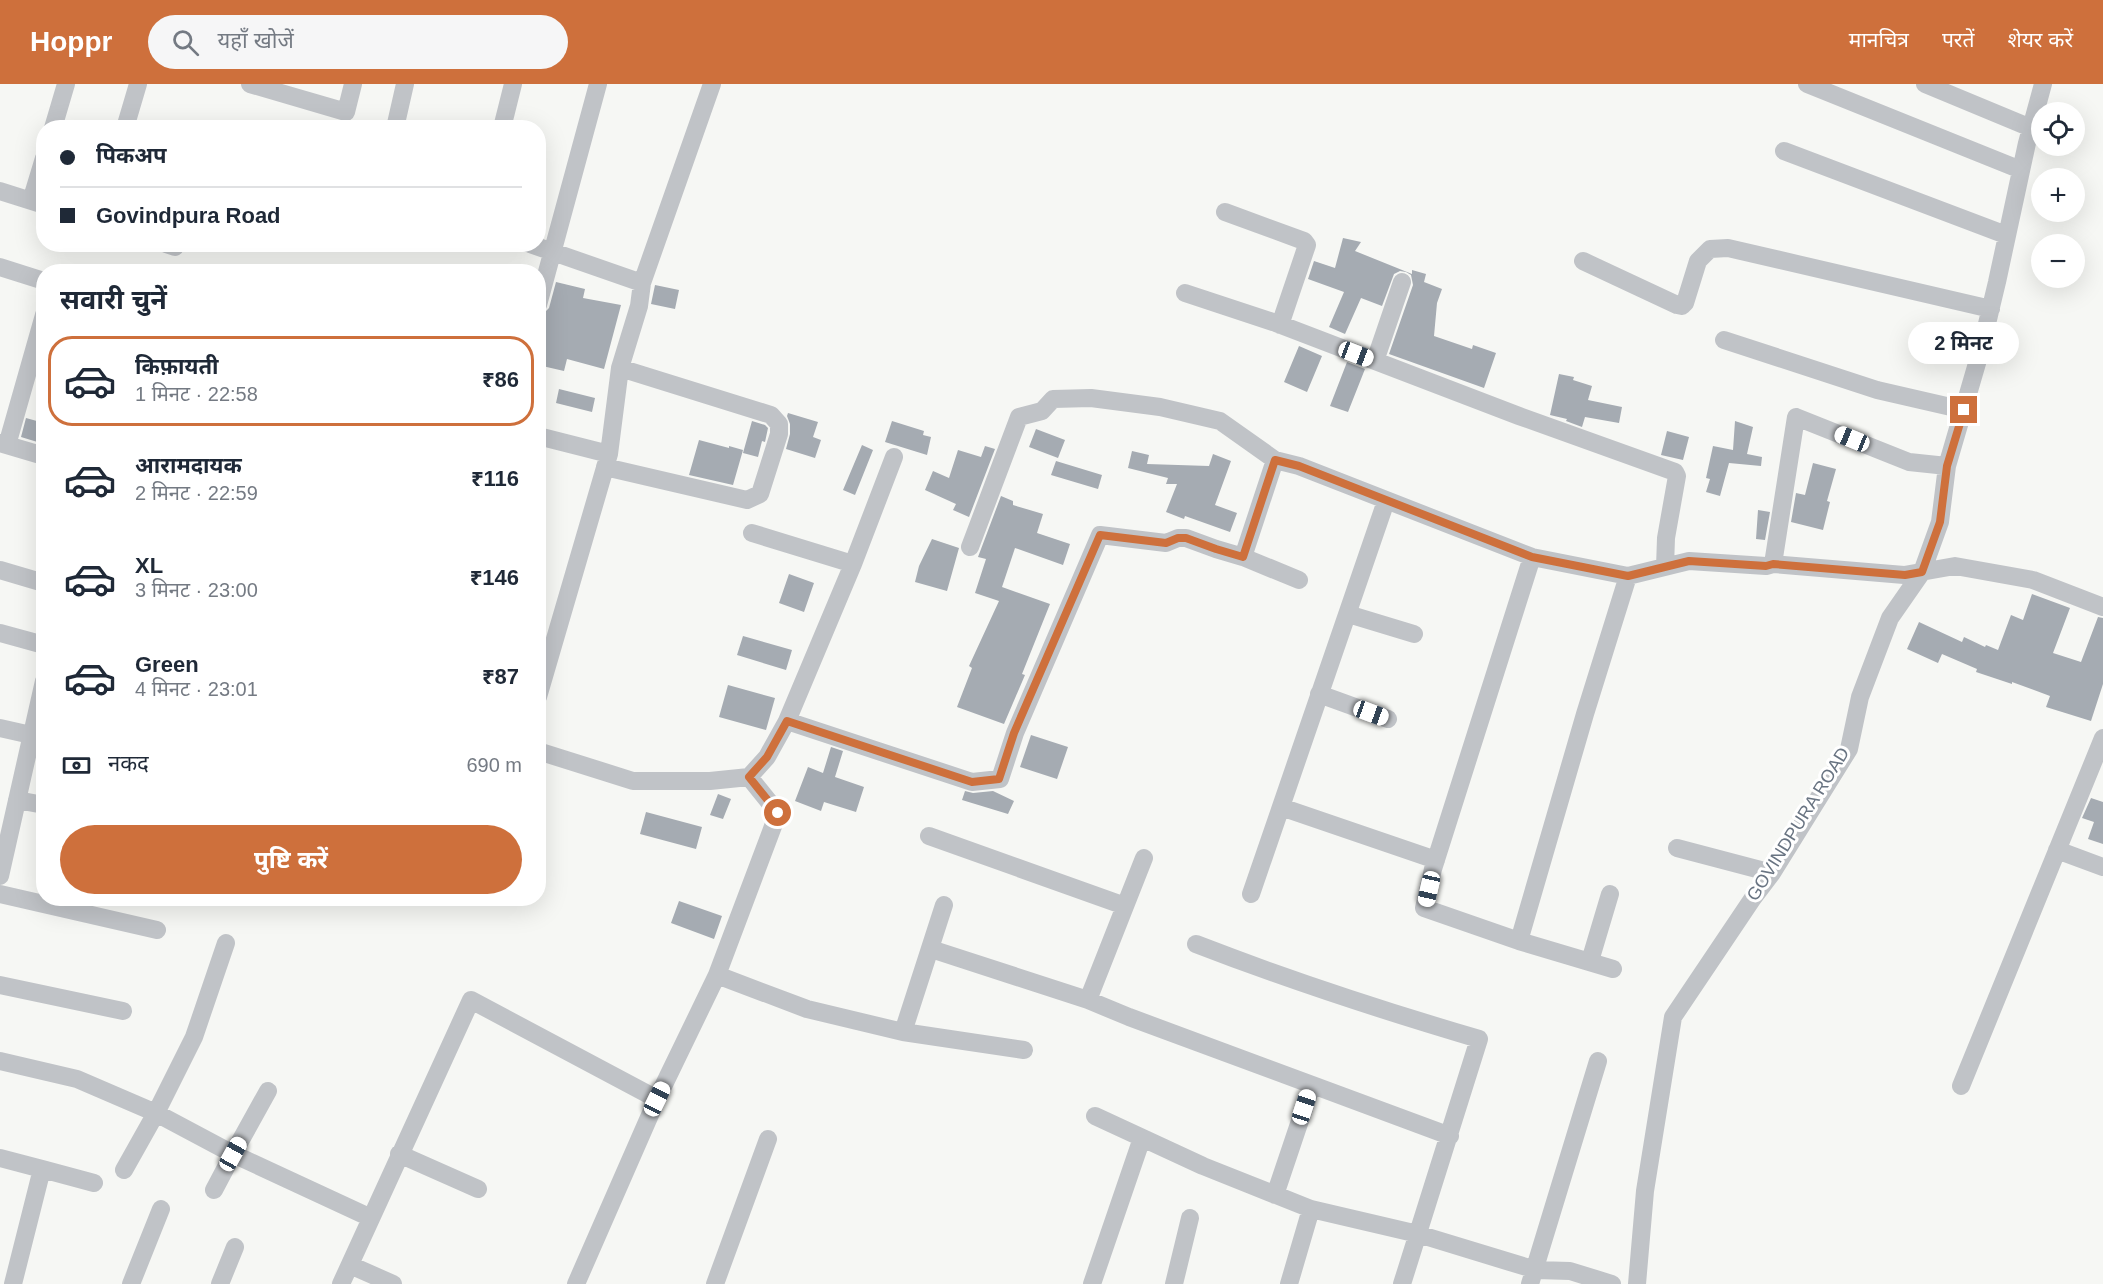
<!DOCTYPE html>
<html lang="hi">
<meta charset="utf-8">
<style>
:root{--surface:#fff;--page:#f6f6f7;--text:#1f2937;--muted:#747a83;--line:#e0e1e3;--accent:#ce703c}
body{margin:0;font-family:Arial,"Noto Sans Devanagari",sans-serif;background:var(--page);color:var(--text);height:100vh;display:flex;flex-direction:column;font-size:22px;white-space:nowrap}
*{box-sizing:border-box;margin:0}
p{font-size:20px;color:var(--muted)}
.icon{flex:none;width:33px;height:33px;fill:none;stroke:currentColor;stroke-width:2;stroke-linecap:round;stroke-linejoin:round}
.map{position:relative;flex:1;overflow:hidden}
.panel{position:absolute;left:36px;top:180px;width:510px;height:642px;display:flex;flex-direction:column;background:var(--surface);border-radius:24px;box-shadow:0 6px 24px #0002}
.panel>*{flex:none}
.banner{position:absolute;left:36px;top:36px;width:510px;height:132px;border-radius:24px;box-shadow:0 6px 24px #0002;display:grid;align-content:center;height:132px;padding:0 24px;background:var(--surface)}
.tools{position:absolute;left:2031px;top:18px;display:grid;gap:12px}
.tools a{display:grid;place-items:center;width:54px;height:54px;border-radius:50%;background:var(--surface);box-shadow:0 6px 24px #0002;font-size:30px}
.end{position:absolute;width:27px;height:27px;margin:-14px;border:8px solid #ce703c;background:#fff;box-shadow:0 0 0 3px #fff}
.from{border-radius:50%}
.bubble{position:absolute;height:42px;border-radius:21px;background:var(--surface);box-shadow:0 6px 24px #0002;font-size:20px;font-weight:700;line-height:42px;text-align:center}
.car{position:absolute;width:18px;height:36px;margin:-18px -9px;border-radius:8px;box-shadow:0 0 4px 2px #0007;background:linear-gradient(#fff 24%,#345 0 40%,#fff 0 76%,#345 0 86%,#fff 0)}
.banner b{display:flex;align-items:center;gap:21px;height:57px;font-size:22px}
.banner b+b{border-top:2px solid var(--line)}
.banner i{width:15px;height:15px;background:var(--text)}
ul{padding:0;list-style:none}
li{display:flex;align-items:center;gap:18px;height:90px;margin:0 12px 9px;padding:0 12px;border:3px solid transparent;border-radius:24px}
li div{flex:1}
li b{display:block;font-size:22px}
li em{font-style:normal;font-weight:700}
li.selected{border-color:var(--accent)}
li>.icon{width:54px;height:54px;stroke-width:1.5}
h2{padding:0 24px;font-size:27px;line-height:72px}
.pay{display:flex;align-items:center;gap:15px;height:66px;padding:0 24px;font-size:22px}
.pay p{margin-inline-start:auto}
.cta{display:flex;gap:12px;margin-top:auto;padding:12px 24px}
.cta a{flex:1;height:69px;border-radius:36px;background:var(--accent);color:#fff;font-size:24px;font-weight:700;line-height:69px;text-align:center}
header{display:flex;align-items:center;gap:36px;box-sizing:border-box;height:84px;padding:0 30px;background:var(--accent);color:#fff}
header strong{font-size:28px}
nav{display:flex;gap:33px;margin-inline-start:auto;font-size:21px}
.search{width:420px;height:54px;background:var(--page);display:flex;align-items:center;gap:15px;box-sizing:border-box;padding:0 21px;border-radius:33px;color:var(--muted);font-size:22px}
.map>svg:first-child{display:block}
.building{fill:#a5abb2}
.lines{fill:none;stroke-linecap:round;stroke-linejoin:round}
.minor{stroke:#c0c3c7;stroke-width:18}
.route{stroke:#ce703c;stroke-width:8}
.labels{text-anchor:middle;stroke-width:6;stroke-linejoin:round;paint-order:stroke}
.street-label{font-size:18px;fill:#697482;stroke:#fff}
</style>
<header>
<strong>Hoppr</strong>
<div class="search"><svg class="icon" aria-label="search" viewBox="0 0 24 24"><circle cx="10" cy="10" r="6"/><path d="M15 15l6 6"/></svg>यहाँ खोजें</div>
<nav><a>मानचित्र</a><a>परतें</a><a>शेयर करें</a></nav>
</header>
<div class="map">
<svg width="2103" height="1200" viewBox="0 0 2103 1200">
<rect width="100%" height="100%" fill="#f6f7f4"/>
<path class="building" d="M 1343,154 L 1361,158 L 1355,167 L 1412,190 L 1412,186 L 1426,190 L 1424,198 L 1442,205 L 1437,219 L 1434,252 L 1472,265 L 1473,261 L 1496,269 L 1484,304 L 1389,270 L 1413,201 L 1411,191 L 1406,188 L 1400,187 L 1394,190 L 1382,222 L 1361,214 L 1345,250 L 1329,243 L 1344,208 L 1308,195 L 1314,177 L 1335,184 Z
M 556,198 L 585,205 L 583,214 L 621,221 L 604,285 L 567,275 L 564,287 L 538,281 L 538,245 L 542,231 L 549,224 Z
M 655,201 L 679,206 L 675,225 L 651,220 Z
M 1299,262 L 1322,272 L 1307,308 L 1284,298 Z
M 1347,278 L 1365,285 L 1348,328 L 1330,322 Z
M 1559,290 L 1574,293 L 1573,296 L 1592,302 L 1588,316 L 1622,323 L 1619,339 L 1585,333 L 1582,343 L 1566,337 L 1567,335 L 1550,331 Z
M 559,305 L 595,314 L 592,328 L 556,319 Z
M 788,329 L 818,338 L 813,353 L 821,356 L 815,374 L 786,365 L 790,350 L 790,340 L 787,332 Z
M 26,334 L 44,339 L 44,360 L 21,353 Z
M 752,337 L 765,341 L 768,344 L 765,358 L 762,357 L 758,373 L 743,369 Z
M 892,337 L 924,347 L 923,351 L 931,353 L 927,371 L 885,358 Z
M 1735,337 L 1753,343 L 1747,370 L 1762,373 L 1761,382 L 1729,379 L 1720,412 L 1706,408 L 1710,395 L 1706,394 L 1713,362 L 1733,366 Z
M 1036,345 L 1065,356 L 1058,374 L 1029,363 Z
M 1667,347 L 1689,353 L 1683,376 L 1661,371 Z
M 699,356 L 729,364 L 729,362 L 743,366 L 733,401 L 689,391 Z
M 862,361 L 873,366 L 855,411 L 843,406 Z
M 985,362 L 995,365 L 969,433 L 953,426 L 956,420 L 925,406 L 933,387 L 949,394 L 958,366 L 981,373 Z
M 1132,367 L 1149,371 L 1147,380 L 1209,382 L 1213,370 L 1231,377 L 1215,421 L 1237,429 L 1230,448 L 1185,432 L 1184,435 L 1166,428 L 1177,400 L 1166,400 L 1168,394 L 1128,384 Z
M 1056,377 L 1102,391 L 1098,405 L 1051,391 Z
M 1813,379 L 1836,385 L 1827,417 L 1830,418 L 1823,446 L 1791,438 L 1796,409 L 1805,411 Z
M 1001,412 L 1013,417 L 1013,421 L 1043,430 L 1037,449 L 1070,460 L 1063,481 L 1015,464 L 1002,503 L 1050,520 L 1022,590 L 1025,591 L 1004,640 L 957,623 L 972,584 L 969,582 L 999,517 L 975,509 L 986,475 L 978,473 Z
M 1758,426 L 1770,428 L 1765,456 L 1756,455 Z
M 932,455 L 959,464 L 947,507 L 915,498 L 919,482 Z
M 789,490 L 814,499 L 804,528 L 779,519 Z
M 2032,510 L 2070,524 L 2053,569 L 2081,578 L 2098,533 L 2103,534 L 2103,600 L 2091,637 L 2046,623 L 2050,612 L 2012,598 L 2012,600 L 1976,588 L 1977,585 L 1942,570 L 1938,579 L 1907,565 L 1919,538 L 1962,558 L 1964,553 L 1985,563 L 1986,561 L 1998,566 L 2011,531 L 2023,536 Z
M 743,552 L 792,566 L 786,586 L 737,571 Z
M 728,601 L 775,614 L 766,646 L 719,633 Z
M 1031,651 L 1068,663 L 1057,695 L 1020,683 Z
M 831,663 L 843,667 L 835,693 L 864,703 L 856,728 L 824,718 L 821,727 L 795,717 L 808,683 L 823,689 Z
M 965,707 L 973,709 L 993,707 L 1014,717 L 1008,730 L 962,716 Z
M 718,710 L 731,715 L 723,735 L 710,731 Z
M 2091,714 L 2103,718 L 2103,760 L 2088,755 L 2094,738 L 2082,734 Z
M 646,728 L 702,743 L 696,765 L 640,750 Z
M 679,817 L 722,832 L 714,855 L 671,839 Z"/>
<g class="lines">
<path class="minor" d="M 250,0 L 346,28 L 353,0
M 1807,0 L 2021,86
M 1925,0 L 2031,44
M 53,44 L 66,0
M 125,44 L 138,0
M 395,44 L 405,0
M 502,44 L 513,0
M 1784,67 L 2006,151
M 0,107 L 44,121
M 31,117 L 44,74
M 1225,128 L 1304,157 L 1307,161 L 1280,241
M 166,160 L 175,163
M 530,160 L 642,199
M 1583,177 L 1677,221 L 1682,222 L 1685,219 L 1698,177 L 1710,165 L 1728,164 L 1991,225
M 0,183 L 44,197
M 1185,209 L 1276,239 L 1519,332 L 1675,388 L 1677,392 L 1666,454 L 1665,483
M 538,221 L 598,0
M 1724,256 L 1877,306 L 1964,326
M 1375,277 L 1402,198
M 538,352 L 609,370
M 0,359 L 44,372
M 7,361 L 44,231
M 605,383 L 747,416 L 760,410 L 779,350 L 779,340 L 771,331 L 620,284
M 752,449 L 853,480
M 970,463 L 1019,333 L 1042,327 L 1053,315 L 1091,314 L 1160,323 L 1220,337 L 1275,376
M 1243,473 L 1299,496
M 1532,473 L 1433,785 L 1424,824 L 1519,857 L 1613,885
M 1773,480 L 1796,333 L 1909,378 L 1947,382
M 0,486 L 44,499
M 1348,530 L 1414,550
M 0,549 L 44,561
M 1319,610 L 1388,635
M 538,613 L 609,370 L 620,284 L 639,222 L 642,199 L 712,0
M 787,637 L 853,480 L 894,373
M 0,644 L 31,651
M 538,667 L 633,697 L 710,697 L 749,693 L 767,673 L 787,637 L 972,698 L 1000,695 L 1015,649 L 1100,451 L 1166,459 L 1178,454 L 1186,454 L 1216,465 L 1243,473 L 1275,376 L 1299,382 L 1532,473 L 1628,492 L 1689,477 L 1766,482 L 1773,480 L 1904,491 L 1955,482 L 2033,496 L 2103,523
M 17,716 L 44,721
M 1281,723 L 1436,776
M 929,752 L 1125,822
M 1677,764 L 1772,789
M 2057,766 L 2103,783
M 0,792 L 44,597
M 0,810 L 157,846
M 1251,810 L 1386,417
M 1519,857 L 1585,630 L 1628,492
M 1196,860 C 1289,896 1384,927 1479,955 L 1402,1200
M 931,865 L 1088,916 L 1129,933 L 1450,1052
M 1590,877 L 1610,810
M 717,891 L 807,925 L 903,948 L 944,821
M 0,901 L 123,927
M 1088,916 L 1144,774
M 903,948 L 1024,966
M 0,977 L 77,995 L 156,1029 L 233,1070 L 214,1106
M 1961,1002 L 2103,654
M 268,1007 L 233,1070 L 371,1134
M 1095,1032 L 1203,1082 L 1311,1125 L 1418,1150 L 1536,1186 L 1570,1187 L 1612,1200
M 399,1070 L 478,1105
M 0,1074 L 42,1085 L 13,1200
M 42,1085 L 94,1099
M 124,1086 L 156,1029 L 194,953 L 226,859
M 1275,1111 L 1312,1001
M 350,1181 L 393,1200
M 131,1200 L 161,1125
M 220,1200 L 235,1163
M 341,1200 L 471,916 L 657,1015
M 576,1200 L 657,1015 L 717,891 L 778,729 L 749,693
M 715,1200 L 768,1055
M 1092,1200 L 1142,1054
M 1174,1200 L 1190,1134
M 1289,1200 L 1311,1125
M 1530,1200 L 1598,977
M 1637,1200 L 1645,1107 L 1673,933 L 1753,814 L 1772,789 L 1849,665 L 1860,613 L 1890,534 L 1922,488 L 1940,438 L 1947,382 L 1980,269 L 1997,198 L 2027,59 L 2043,0"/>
</g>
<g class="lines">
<path class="route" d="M 778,729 L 749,693 L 767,673 L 787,637 L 972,698 L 999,695 L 1014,649 L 1100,451 L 1166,459 L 1178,454 L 1186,454 L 1216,465 L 1243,473 L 1275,376 L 1299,382 L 1532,473 L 1628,492 L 1689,477 L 1766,482 L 1773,480 L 1905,491 L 1922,488 L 1940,438 L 1947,382 L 1964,326"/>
</g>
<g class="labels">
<g class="street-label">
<text transform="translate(1798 740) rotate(-58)" y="6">GOVINDPURA ROAD</text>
</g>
</g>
</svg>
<div class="tools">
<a><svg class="icon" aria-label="locate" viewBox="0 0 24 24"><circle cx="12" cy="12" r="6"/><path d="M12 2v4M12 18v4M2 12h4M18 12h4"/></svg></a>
<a>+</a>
<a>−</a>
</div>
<i class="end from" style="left:778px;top:729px"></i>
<i class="end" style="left:1964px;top:326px"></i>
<div class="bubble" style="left:1908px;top:238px;width:111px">2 मिनट</div>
<i class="car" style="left:1356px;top:270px;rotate:111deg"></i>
<i class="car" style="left:1852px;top:355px;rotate:292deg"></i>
<i class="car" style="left:1371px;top:629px;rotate:110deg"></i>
<i class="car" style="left:1429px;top:805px;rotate:193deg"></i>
<i class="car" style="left:657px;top:1015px;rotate:26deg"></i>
<i class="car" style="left:1304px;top:1023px;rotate:18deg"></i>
<i class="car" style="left:233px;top:1070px;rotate:29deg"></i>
<div class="banner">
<b><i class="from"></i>पिकअप</b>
<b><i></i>Govindpura Road</b>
</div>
<section class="panel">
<h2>सवारी चुनें</h2>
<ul>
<li class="selected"><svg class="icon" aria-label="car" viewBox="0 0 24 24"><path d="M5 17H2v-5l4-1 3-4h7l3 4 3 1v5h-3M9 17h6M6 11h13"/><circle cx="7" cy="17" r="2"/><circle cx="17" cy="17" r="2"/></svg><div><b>किफ़ायती</b><p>1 मिनट · 22:58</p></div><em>₹86</em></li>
<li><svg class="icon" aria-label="car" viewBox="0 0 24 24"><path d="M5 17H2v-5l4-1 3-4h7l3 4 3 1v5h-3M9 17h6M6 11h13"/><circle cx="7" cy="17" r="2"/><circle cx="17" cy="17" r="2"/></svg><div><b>आरामदायक</b><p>2 मिनट · 22:59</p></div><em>₹116</em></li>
<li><svg class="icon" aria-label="car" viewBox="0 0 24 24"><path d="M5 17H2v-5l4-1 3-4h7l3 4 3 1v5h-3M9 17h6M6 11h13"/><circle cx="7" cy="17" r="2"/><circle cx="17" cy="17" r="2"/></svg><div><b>XL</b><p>3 मिनट · 23:00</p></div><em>₹146</em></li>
<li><svg class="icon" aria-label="car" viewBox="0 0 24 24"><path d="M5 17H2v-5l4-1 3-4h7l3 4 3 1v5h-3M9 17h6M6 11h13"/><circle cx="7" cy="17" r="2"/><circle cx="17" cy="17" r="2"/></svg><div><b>Green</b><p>4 मिनट · 23:01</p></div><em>₹87</em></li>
</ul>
<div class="pay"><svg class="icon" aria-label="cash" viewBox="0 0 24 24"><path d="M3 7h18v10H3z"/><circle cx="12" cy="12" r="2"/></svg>नकद<p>690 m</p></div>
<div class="cta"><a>पुष्टि करें</a></div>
</section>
</div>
